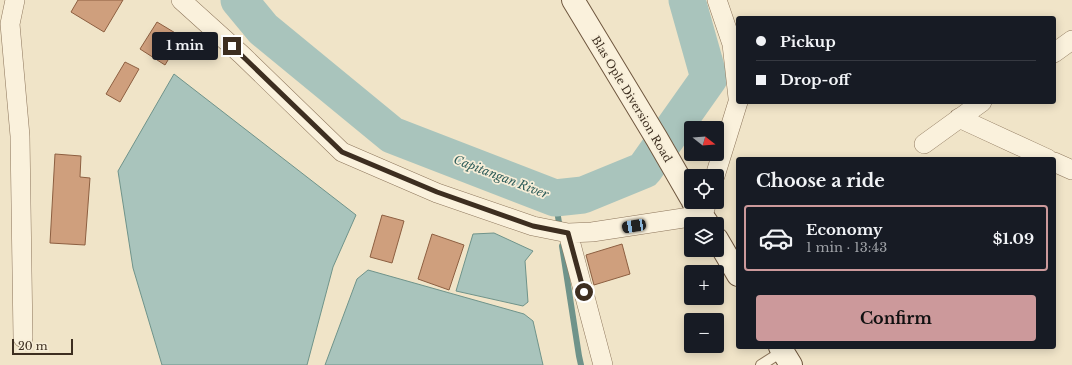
<!DOCTYPE html>
<meta charset="utf-8">
<style>
:root{--surface:#171b24;--page:#20242c;--text:#f1f3f6;--muted:#9ea1a6;--line:#363941;--accent:#cc999b}
body{margin:0;font-family:"Libre Baskerville",serif;background:var(--page);color:var(--text);height:100vh;display:flex;flex-direction:column;font-size:15px;white-space:nowrap}
*{box-sizing:border-box;margin:0}
p{font-size:13px;color:var(--muted)}
.icon{flex:none;width:22px;height:22px;fill:none;stroke:currentColor;stroke-width:2;stroke-linecap:round;stroke-linejoin:round}
.map{position:relative;flex:1;overflow:hidden}
.drawer{position:absolute;left:736px;top:157px;width:320px;height:192px;display:flex;flex-direction:column;background:var(--surface);border-radius:4px;box-shadow:0 2px 10px #0003}
.drawer>*{flex:none}
.hud{position:absolute;left:736px;top:16px;width:320px;height:88px;border-radius:4px;box-shadow:0 2px 10px #0003;display:grid;align-content:center;height:88px;padding:0 20px;background:var(--surface)}
.needle{width:26px;rotate:107deg}
.fabs{position:absolute;left:684px;top:121px;display:grid;gap:8px}
.fabs a{display:grid;place-items:center;width:40px;height:40px;border-radius:4px;background:var(--surface);box-shadow:0 2px 10px #0003;font-size:20px}
.scale{position:absolute;left:12px;bottom:10px;width:61px;box-sizing:border-box;padding-left:4px;border:2px solid #3d2e20;border-top:0;font-size:11px;line-height:14px;white-space:nowrap;color:#3d2e20;-webkit-text-stroke:3px #f7eed8;paint-order:stroke}
.end{position:absolute;width:18px;height:18px;margin:-9px;border:5px solid #3d2e20;background:#fff;box-shadow:0 0 0 2px #fff}
.from{border-radius:50%}
.bubble{position:absolute;height:28px;border-radius:4px;background:var(--surface);box-shadow:0 2px 10px #0003;font-size:13px;font-weight:700;line-height:28px;text-align:center}
.car{position:absolute;width:12px;height:24px;margin:-12px -6px;border-radius:5px;box-shadow:0 0 3px 1px #0007;background:linear-gradient(#222 24%,#8ab4d8 0 40%,#222 0 76%,#8ab4d8 0 86%,#222 0)}
.hud b{display:flex;align-items:center;gap:14px;height:38px;font-size:15px}
.hud b+b{border-top:1px solid var(--line)}
.hud i{width:10px;height:10px;background:var(--text)}
ul{padding:0;list-style:none}
li{display:flex;align-items:center;gap:12px;height:66px;margin:0 8px 6px;padding:0 12px;border:2px solid var(--line);border-radius:4px}
li div{flex:1}
li b{display:block;font-size:15px}
li em{font-style:normal;font-weight:700}
li.selected{border-color:var(--accent)}
li>.icon{width:36px;height:36px;stroke-width:1.5}
h2{padding:0 20px;font-size:18px;line-height:48px}
.primary-button{display:flex;gap:8px;margin-top:auto;padding:8px 20px}
.primary-button a{flex:1;height:46px;border-radius:4px;background:var(--accent);color:#111;font-size:16px;font-weight:700;line-height:46px;text-align:center}
.map>svg:first-child{display:block}
.water{fill:#a9c4bc;stroke:#6f938a}
.lines{fill:none;stroke-linecap:round;stroke-linejoin:round}
.stream{stroke:#6f938a;stroke-width:6}
.river{stroke:#a9c4bc;stroke-width:37}
.building{fill:#cf9f7d;stroke:#8d5f41}
.lane-casing{stroke:#8d765c;stroke-width:12}
.street-casing{stroke:#8d765c;stroke-width:20}
.secondary-casing{stroke:#6f573f;stroke-width:24}
.lane{stroke:#faf1dc;stroke-width:10}
.street{stroke:#faf1dc;stroke-width:19}
.secondary{stroke:#faf1dc;stroke-width:22}
.route{stroke:#3d2e20;stroke-width:5}
.labels{text-anchor:middle;stroke-width:3.5;stroke-linejoin:round;paint-order:stroke}
.street-label{font-size:11px;fill:#3d2e20;stroke:#f7eed8}
.water-label{font-size:12px;font-style:italic;fill:#2f5d5a;stroke:#f7eed8}
</style>
<div class="map">
<svg width="1072" height="365" viewBox="0 0 1072 365">
<rect width="100%" height="100%" fill="#f0e4c8"/>
<path class="water" d="M 174,74 L 356,215 L 333,267 L 307,365 L 162,365 L 133,268 L 118,171 Z
M 494,233 L 533,251 L 525,261 L 528,302 L 523,306 L 456,291 L 473,234 Z
M 368,270 L 524,314 L 533,321 L 543,365 L 325,365 L 357,279 Z"/>
<g class="lines">
<path class="stream" d="M 555,198 L 560,229
M 562,246 L 579,356 L 581,365"/>
<path class="river" d="M 239,0 L 263,29 L 392,135 L 555,198 L 583,195 L 644,170 L 709,78 L 687,0"/>
</g>
<path class="building" d="M 78,0 L 123,0 L 104,32 L 71,12 Z
M 157,22 L 182,37 L 165,65 L 140,49 Z
M 125,62 L 139,69 L 120,102 L 106,94 Z
M 55,154 L 81,156 L 80,177 L 90,178 L 85,245 L 50,243 Z
M 382,215 L 404,221 L 392,263 L 370,257 Z
M 432,234 L 464,245 L 449,290 L 418,279 Z
M 622,244 L 630,274 L 594,285 L 586,255 Z"/>
<g class="lines">
<g class="lane-casing">
<path id="lane" d="M 761,365 L 783,351"/>
</g>
<g class="street-casing">
<path id="street" d="M 15,0 L 10,24 L 20,136 L 23,338
M 181,0 L 242,55 L 342,152 L 437,193 L 533,226 L 568,233 L 592,232 L 703,215 L 707,202
M 717,0 L 732,44 L 738,98
M 1054,53 L 1072,40
M 959,118 L 1048,159
M 924,144 L 982,102
M 1054,162 L 1072,170
M 715,176 L 738,102
M 568,233 L 603,365"/>
</g>
<g class="secondary-casing">
<path id="secondary" d="M 573,0 L 657,139 L 691,198
M 693,202 L 708,224
M 717,239 L 738,275
M 780,347 L 791,365"/>
</g>
<use href="#lane" class="lane"/>
<use href="#street" class="street"/>
<use href="#secondary" class="secondary"/>
</g>
<g class="lines">
<path class="route" d="M 232,46 L 342,152 L 437,192 L 533,226 L 568,233 L 584,292"/>
</g>
<g class="labels">
<g class="street-label">
<text transform="translate(632 99) rotate(59)" y="4">Blas Ople Diversion Road</text>
</g>
<g class="water-label">
<text transform="translate(501 177) rotate(21)" y="4">Capitangan River</text>
</g>
</g>
</svg>
<div class="fabs">
<a><svg class="needle" viewBox="-14 -14 28 28"><path d="M0-13l5 13h-10z" fill="#e53935"/><path d="M0 13l5-13h-10z" fill="#9ea1a6"/></svg></a>
<a><svg class="icon" aria-label="locate" viewBox="0 0 24 24"><circle cx="12" cy="12" r="6"/><path d="M12 2v4M12 18v4M2 12h4M18 12h4"/></svg></a>
<a><svg class="icon" aria-label="layers" viewBox="0 0 24 24"><path d="M12 4l9 5-9 5-9-5zM3 14l9 5 9-5"/></svg></a>
<a>+</a>
<a>−</a>
</div>
<div class="scale">20 m</div>
<i class="end from" style="left:584px;top:292px"></i>
<i class="end" style="left:232px;top:46px"></i>
<div class="bubble" style="left:152px;top:32px;width:66px">1 min</div>
<i class="car" style="left:634px;top:226px;rotate:261deg"></i>
<div class="hud">
<b><i class="from"></i>Pickup</b>
<b><i></i>Drop-off</b>
</div>
<section class="drawer">
<h2>Choose a ride</h2>
<ul>
<li class="selected"><svg class="icon" aria-label="car" viewBox="0 0 24 24"><path d="M5 17H2v-5l4-1 3-4h7l3 4 3 1v5h-3M9 17h6M6 11h13"/><circle cx="7" cy="17" r="2"/><circle cx="17" cy="17" r="2"/></svg><div><b>Economy</b><p>1 min · 13:43</p></div><em>$1.09</em></li>
</ul>
<div class="primary-button"><a>Confirm</a></div>
</section>
</div>
